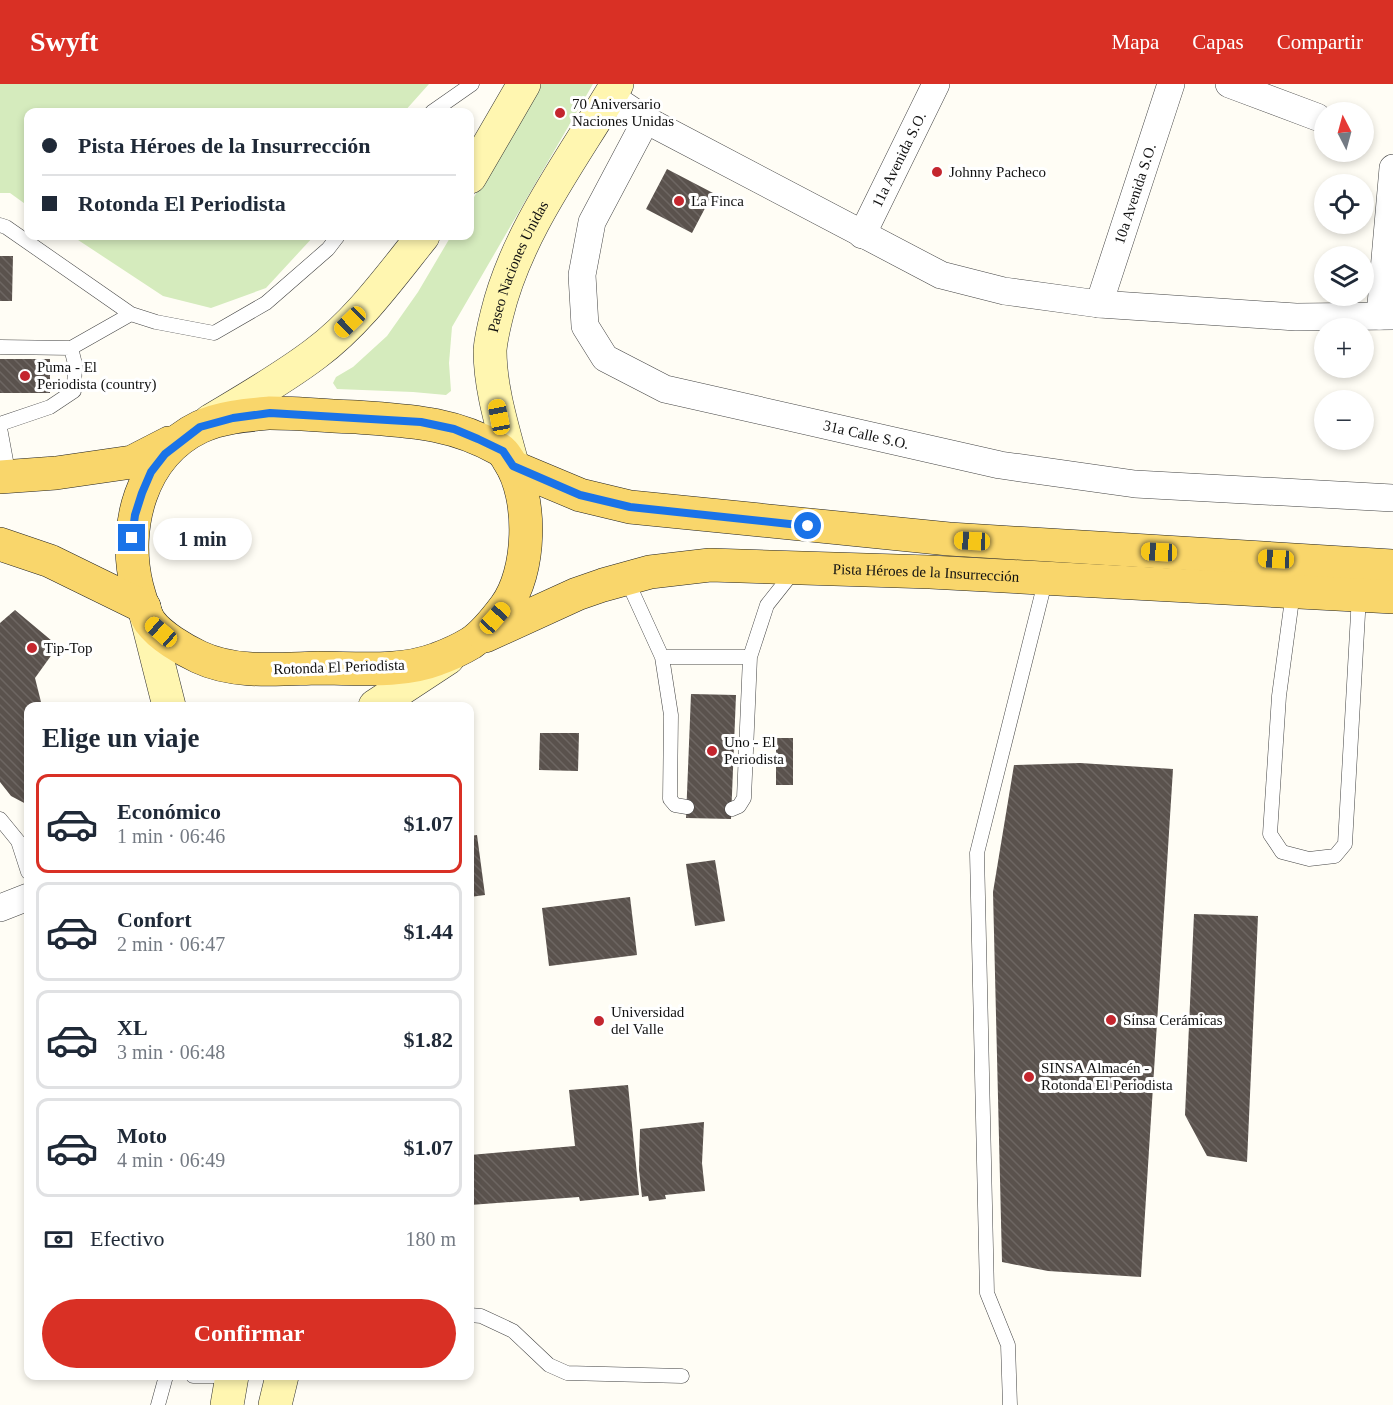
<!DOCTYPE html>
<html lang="es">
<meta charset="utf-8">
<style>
:root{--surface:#fff;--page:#f6f6f7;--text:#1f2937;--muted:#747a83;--line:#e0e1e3;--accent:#d93025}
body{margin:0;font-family:Georgia,serif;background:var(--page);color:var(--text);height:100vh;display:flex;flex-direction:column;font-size:22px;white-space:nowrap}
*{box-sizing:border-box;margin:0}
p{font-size:20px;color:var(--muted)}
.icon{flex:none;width:33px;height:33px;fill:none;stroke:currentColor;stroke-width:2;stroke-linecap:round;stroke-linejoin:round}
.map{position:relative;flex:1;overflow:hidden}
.drawer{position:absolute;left:24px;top:618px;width:450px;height:678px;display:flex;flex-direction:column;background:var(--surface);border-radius:12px;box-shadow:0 3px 9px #0003}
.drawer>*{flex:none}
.banner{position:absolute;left:24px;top:24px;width:450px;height:132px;border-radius:12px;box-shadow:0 3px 9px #0003;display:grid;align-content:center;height:132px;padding:0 18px;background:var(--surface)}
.needle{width:39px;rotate:354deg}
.tools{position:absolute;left:1314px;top:18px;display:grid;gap:12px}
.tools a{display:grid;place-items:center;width:60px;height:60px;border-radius:50%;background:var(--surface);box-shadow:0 3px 9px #0003;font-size:30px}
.end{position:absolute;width:27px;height:27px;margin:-14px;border:8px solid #1a73e8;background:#fff;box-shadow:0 0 0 3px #fff}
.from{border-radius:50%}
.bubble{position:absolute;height:42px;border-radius:21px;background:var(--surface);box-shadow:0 3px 9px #0003;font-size:20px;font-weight:600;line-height:42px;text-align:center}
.car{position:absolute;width:18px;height:36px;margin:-18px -9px;border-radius:8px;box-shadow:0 0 4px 2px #0007;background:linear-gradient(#f5c518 24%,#345 0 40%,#f5c518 0 76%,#345 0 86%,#f5c518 0)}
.banner b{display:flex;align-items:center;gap:21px;height:57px;font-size:22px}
.banner b+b{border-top:2px solid var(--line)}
.banner i{width:15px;height:15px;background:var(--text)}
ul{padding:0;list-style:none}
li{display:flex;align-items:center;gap:18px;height:99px;margin:0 12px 9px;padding:0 6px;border:3px solid var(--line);border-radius:12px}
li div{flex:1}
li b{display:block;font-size:22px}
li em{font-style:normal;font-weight:600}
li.current{border-color:var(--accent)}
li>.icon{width:54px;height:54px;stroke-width:1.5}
h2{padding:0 18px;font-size:27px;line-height:72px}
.pay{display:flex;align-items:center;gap:15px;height:66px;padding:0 18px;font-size:22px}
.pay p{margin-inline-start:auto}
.cta{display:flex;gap:12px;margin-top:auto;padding:12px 18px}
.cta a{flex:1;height:69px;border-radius:36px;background:var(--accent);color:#fff;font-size:24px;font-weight:600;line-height:69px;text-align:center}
header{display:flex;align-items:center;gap:36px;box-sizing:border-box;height:84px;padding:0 30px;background:var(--accent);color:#fff}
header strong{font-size:28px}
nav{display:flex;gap:33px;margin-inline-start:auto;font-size:21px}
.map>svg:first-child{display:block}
.grass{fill:#d5ebbd}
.building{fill:url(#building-back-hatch)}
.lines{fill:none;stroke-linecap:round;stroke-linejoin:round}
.lane-casing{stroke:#444;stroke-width:15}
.street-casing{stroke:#444;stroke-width:28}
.secondary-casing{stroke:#333;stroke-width:34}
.primary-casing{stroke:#222;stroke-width:34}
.lane{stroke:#fff;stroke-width:14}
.street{stroke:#fff;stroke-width:27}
.secondary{stroke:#fff6b0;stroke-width:33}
.primary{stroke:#f9d66b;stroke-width:33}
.route{stroke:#1a73e8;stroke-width:8}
.poi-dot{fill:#c4262e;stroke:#fff;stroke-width:2}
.labels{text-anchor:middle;stroke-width:6;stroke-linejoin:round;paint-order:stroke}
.poi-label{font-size:15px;fill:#111;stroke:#fff;text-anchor:start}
.street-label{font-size:15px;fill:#111;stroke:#fff}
</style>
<header>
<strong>Swyft</strong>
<nav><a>Mapa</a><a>Capas</a><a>Compartir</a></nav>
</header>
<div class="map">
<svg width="1393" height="1321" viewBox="0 0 1393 1321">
<defs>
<pattern id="building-back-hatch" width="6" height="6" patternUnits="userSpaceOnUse" patternTransform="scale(1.5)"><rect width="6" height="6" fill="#5a524d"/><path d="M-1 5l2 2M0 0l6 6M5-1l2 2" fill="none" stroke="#6d6662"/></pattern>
</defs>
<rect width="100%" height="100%" fill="#fffdf5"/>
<path class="grass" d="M 0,0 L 429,0 L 404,28 L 28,28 L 28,122 L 10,109 L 0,109 Z
M 540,0 L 593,0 L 452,243 L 449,279 L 451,307 L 446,311 L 413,308 L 337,305 L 333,299 L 336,293 L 353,283 L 387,252 L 418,208 L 451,152 L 470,152 L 470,120 Z
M 72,152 L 314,152 L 266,204 L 211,224 L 163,212 Z"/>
<path class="building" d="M 667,85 L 713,109 L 692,149 L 646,125 Z
M 0,172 L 13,172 L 12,217 L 0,217 Z
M 0,275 L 50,275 L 50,309 L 0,309 Z
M 15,526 L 58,562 L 35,594 L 42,622 L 28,622 L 28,721 L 11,712 L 0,698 L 0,539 Z
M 691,610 L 736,611 L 731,735 L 686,734 Z
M 540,649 L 579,649 L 578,687 L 539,686 Z
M 776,654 L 793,654 L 793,701 L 776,701 Z
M 1080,679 L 1173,685 L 1141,1193 L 1048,1187 L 1002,1178 L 993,808 L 1014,681 Z
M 477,751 L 485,811 L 470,813 L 470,752 Z
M 715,776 L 725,837 L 695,842 L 686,780 Z
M 630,813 L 637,871 L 549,882 L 542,824 Z
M 1194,830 L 1258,832 L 1247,1078 L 1207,1072 L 1185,1031 Z
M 628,1001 L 639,1111 L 580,1117 L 579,1113 L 470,1121 L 470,1071 L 575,1062 L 569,1006 Z
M 704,1038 L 702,1079 L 705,1107 L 665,1111 L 666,1115 L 649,1117 L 648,1112 L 642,1113 L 639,1086 L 640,1045 Z"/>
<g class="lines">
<g class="lane-casing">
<path id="lane" d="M 432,28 L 472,0
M 0,141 L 6,143 L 131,230 L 156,238 L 214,249 L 266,219 L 328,165 L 338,152
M 0,263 L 71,264
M 0,340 L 50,323 L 74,307 L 75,280 L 71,264 L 131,230
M 0,344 L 9,393
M 626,494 L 662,573 L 671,631 L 670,715 L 675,721 L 687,723
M 1293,508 L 1279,612 L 1270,750 L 1282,768 L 1309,775 L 1335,772 L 1345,760 L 1359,512
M 662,573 L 750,573
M 732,725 L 739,722 L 744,714 L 750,573 L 767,521 L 794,487
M 0,735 L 18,757 L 28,788
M 470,1231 L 481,1232 L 513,1247 L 549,1281 L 567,1289 L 682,1292
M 193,1292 L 232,1292
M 158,1321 L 166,1292
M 1010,1321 L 1008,1261 L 987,1209 L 977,769 L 1046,494"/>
</g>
<g class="street-casing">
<g id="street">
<path d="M 1229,0 L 1317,33"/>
<path d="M 610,12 L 646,36 L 941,191 L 1004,207 L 1099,220 L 1296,233 L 1393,232"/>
<path id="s1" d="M 646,36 L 592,138 L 582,191 L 585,242 L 605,274 L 665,305 L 1000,381 L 1135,400 L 1393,414"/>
<path id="s2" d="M 862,151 L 936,0"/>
<path id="s3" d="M 1099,220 L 1171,0"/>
<path d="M 1380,232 L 1393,84"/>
<path d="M 0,824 L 28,813"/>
</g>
</g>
<g class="secondary-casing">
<g id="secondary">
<path d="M 470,93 L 524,0"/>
<path d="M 210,337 C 245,316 282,295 315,270 C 358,238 390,193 423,152"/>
<path id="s4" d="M 513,383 C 503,345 490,305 490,266 C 491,254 494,242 497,230 C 517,147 574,73 617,0"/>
<path d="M 144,523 L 169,622"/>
<path d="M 375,622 L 448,574"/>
<path d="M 227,1321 L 232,1292"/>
<path d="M 275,1321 L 282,1292"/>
</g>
</g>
<g class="primary-casing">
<g id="primary">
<path d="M 270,329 C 299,329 328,332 357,333 C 409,337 452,338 499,365 C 504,368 506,372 509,377 C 533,413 531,489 505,523 C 496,535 483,551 471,559 C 461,565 448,571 437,575 C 401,589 356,584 318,584 C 279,585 235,590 199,573 C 184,566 160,552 150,538 C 144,529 140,514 137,503 C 122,444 141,371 200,343 C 221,333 247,331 270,329 Z"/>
<path d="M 513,383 L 580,411 L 630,423 L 949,455 L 1393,482"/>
<path d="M 0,393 L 56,389 L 132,378 L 169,359"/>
<path d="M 0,460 L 50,477 L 144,523"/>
<path id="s5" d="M 485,552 L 577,510 L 603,501 L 650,488 L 710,481 L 930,488 L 1393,513"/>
</g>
</g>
<use href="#lane" class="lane"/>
<use href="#street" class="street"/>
<use href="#secondary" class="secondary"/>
<use href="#primary" class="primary"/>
</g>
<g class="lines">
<path class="route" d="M 132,454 L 135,431 L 142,409 L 151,388 L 165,370 L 200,343 L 233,334 L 270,329 L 421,338 L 454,345 L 478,355 L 503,367 L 513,382 L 580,411 L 630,423 L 808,442"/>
</g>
<g class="poi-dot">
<circle cx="560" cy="29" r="6"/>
<circle cx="937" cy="88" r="6"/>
<circle cx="679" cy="117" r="6"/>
<circle cx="25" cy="292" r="6"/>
<circle cx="32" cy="564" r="6"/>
<circle cx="712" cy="667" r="6"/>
<circle cx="1111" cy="936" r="6"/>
<circle cx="599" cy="937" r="6"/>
<circle cx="1029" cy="993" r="6"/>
</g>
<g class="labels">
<g class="poi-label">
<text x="572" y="25">70 Aniversario<tspan x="572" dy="17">Naciones Unidas</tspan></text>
<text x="949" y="93">Johnny Pacheco</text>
<text x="691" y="122">La Finca</text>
<text x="37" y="288">Puma - El<tspan x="37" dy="17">Periodista (country)</tspan></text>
<text x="44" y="569">Tip-Top</text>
<text x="724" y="663">Uno - El<tspan x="724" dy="17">Periodista</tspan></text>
<text x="611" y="933">Universidad<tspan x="611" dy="17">del Valle</tspan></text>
<text x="1123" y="941">Sinsa Cerámicas</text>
<text x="1041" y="989">SINSA Almacén -<tspan x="1041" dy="17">Rotonda El Periodista</tspan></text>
</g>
<g class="street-label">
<text dy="5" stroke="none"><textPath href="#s2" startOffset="84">11a Avenida S.O.</textPath></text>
<text dy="5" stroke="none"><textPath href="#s3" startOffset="116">10a Avenida S.O.</textPath></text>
<text dy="5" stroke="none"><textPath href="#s4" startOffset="208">Paseo Naciones Unidas</textPath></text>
<text dy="5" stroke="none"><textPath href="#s1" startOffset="532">31a Calle S.O.</textPath></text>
<text dy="5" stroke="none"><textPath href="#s5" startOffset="454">Pista Héroes de la Insurrección</textPath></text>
<text transform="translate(339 583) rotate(-2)" y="5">Rotonda El Periodista</text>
</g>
</g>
</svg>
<div class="tools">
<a><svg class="needle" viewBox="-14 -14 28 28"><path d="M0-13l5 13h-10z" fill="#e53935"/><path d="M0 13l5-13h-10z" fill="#747a83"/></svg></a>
<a><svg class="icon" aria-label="locate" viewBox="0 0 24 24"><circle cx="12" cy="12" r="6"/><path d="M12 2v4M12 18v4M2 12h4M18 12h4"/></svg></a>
<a><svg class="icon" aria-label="layers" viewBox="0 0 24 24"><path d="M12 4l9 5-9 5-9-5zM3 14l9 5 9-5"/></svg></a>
<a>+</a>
<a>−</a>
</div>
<i class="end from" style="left:808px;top:442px"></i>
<i class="end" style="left:132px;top:454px"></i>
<div class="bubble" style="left:153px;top:434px;width:99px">1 min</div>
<i class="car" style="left:350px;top:238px;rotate:226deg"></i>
<i class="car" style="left:499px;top:333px;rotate:349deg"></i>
<i class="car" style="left:972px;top:457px;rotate:273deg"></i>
<i class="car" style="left:1159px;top:468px;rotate:273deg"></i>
<i class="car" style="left:1276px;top:475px;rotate:273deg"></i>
<i class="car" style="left:495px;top:534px;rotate:42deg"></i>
<i class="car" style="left:161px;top:548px;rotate:311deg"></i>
<div class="banner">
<b><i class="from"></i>Pista Héroes de la Insurrección</b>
<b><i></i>Rotonda El Periodista</b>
</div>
<section class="drawer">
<h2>Elige un viaje</h2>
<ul>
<li class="current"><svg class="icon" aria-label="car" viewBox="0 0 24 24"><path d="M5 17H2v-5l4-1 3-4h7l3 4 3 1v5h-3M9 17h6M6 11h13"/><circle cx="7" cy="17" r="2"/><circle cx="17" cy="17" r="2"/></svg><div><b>Económico</b><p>1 min · 06:46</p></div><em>$1.07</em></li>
<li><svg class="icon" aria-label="car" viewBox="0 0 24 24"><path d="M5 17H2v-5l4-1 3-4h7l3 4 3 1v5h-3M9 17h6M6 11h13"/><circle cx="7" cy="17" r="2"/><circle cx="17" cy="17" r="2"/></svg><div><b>Confort</b><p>2 min · 06:47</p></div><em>$1.44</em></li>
<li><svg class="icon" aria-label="car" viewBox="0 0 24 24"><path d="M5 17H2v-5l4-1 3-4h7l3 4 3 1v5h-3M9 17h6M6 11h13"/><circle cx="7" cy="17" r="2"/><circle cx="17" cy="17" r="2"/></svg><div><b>XL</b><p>3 min · 06:48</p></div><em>$1.82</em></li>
<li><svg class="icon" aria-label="car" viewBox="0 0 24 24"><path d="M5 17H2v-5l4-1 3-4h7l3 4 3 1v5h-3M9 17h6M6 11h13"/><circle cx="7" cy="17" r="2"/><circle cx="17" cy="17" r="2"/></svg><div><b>Moto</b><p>4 min · 06:49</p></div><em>$1.07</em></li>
</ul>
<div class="pay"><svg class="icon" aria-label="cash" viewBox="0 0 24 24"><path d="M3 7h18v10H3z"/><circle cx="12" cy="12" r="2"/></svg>Efectivo<p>180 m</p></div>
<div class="cta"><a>Confirmar</a></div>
</section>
</div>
